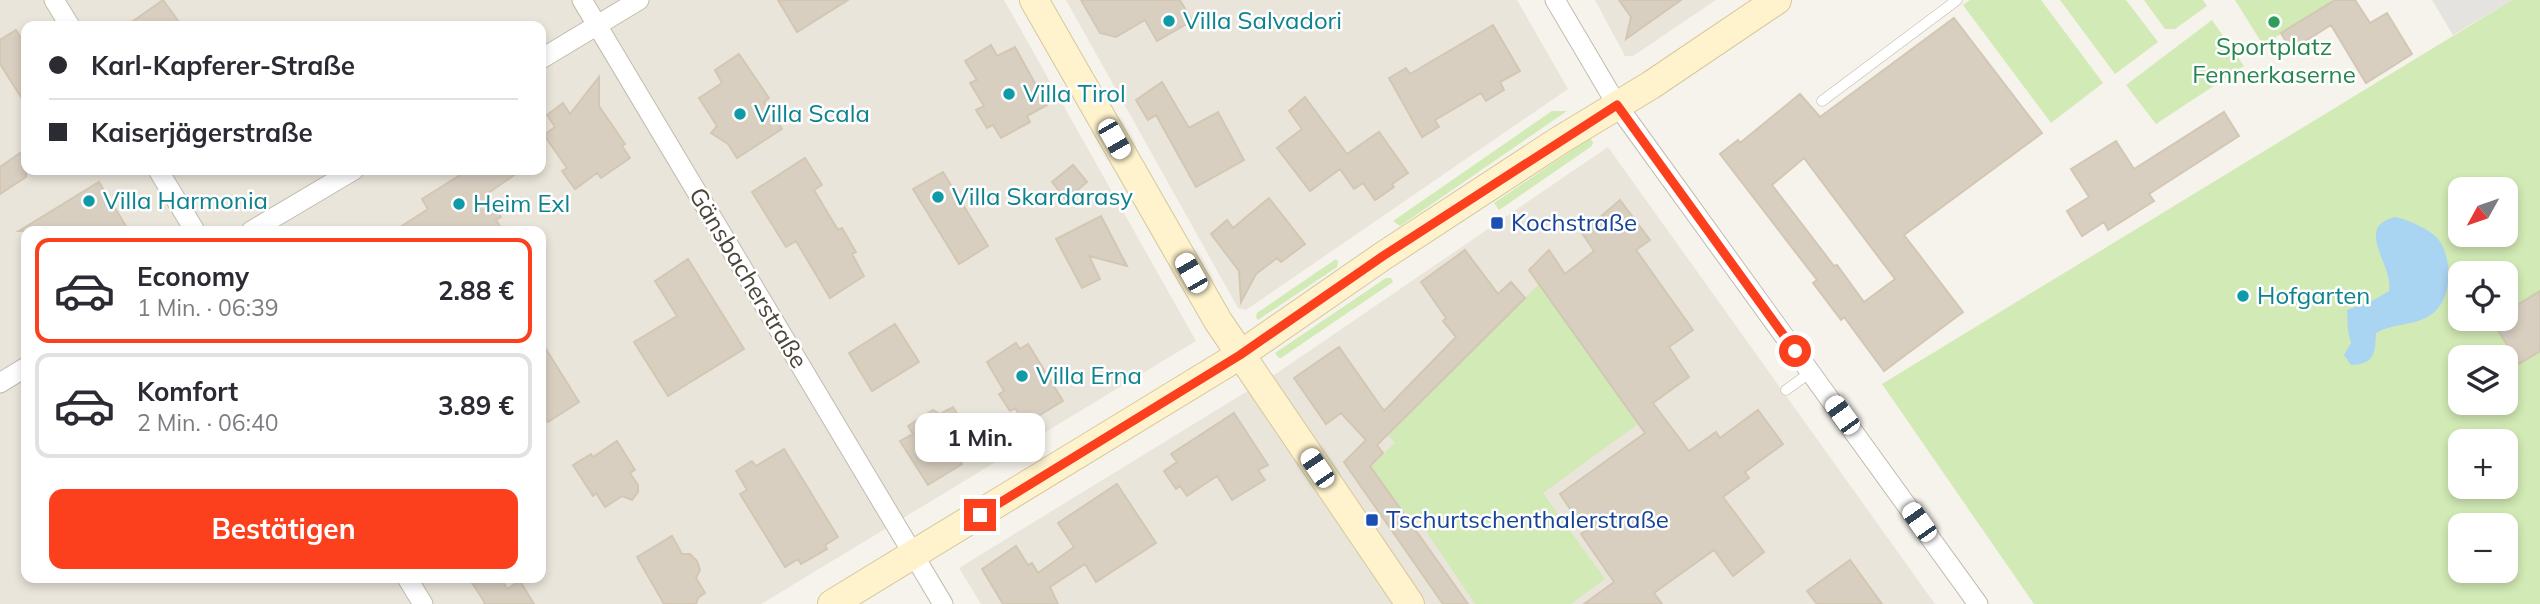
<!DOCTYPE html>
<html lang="de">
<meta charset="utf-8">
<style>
:root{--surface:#fff;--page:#f2f2f3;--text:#2b2b33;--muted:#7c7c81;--line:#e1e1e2;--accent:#fc3f1d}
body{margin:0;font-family:Mulish,sans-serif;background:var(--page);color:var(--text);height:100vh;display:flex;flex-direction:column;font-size:26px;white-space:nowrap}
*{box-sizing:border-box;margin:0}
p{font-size:23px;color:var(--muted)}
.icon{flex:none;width:38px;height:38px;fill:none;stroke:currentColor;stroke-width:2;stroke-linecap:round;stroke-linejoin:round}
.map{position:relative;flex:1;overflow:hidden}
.details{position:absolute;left:21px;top:226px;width:525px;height:357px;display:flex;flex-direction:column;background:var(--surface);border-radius:14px;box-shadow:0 4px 10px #0003}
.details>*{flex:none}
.banner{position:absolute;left:21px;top:21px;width:525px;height:154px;border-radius:14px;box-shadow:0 4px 10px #0003;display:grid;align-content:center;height:154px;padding:0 28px;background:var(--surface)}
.needle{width:46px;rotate:230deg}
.controls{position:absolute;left:2448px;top:177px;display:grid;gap:14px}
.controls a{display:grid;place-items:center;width:70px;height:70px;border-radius:14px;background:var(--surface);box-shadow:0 4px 10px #0003;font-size:35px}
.end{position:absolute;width:32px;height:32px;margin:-16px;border:9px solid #fc3f1d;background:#fff;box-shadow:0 0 0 4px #fff}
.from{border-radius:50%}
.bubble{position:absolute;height:49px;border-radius:14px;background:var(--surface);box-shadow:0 4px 10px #0003;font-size:23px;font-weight:700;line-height:49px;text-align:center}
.car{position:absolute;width:21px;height:42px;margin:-21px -10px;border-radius:9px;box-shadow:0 0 5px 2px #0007;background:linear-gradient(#fff 24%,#345 0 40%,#fff 0 76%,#345 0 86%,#fff 0)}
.banner b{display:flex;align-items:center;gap:24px;height:66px;font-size:26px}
.banner b+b{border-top:2px solid var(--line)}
.banner i{width:18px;height:18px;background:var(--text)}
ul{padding:12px 0 0;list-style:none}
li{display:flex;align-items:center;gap:21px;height:105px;margin:0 14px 10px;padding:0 14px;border:4px solid var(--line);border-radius:14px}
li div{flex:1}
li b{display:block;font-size:26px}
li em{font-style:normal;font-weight:700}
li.on{border-color:var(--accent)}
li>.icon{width:63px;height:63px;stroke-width:1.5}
.primary-button{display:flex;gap:14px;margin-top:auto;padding:14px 28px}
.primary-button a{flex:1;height:80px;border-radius:14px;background:var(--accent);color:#fff;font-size:28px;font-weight:700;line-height:80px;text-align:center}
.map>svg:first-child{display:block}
.residential{fill:#eae5da;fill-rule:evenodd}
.green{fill:#d2eab5;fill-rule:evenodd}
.parking{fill:#e5e3e0}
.water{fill:#a9d4f2}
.building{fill:#d8cfc1;stroke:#d3c7b4;stroke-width:2;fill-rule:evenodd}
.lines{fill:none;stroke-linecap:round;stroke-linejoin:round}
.lane-casing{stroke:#c2bbae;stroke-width:11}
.street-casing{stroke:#c2bbae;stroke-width:21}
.secondary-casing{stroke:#d6c79b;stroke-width:30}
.lane{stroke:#fff;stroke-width:10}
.street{stroke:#fff;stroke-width:19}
.secondary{stroke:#fff3cd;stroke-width:28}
.route{stroke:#fc3f1d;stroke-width:9}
.culture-dot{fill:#0f9aa8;stroke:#fff;stroke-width:2.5}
.leisure-dot{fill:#2e9e5b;stroke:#fff;stroke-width:2.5}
.transit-dot{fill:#1a4fb4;stroke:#fff;stroke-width:2.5}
.labels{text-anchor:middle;stroke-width:5;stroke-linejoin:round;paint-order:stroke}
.culture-label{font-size:24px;fill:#0d838f;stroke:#fff;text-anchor:start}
.leisure-label{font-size:24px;fill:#27864d;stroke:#fff}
.transit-label{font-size:24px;fill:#164399;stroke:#fff;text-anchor:start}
.street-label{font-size:24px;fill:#4b4439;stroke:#fff}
</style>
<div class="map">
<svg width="2540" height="604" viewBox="0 0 2540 604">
<rect width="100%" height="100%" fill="#f6f3ec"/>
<path class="residential" d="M 0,0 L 1004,0 L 1196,341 L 761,604 L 0,604 ZM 26,26 L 541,26 L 541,170 L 26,170 ZM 26,231 L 541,231 L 541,578 L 26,578 Z
M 1066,0 L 1517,0 L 1568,89 L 1246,310 L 1238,308 Z
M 1595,0 L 1716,0 L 1633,56 L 1625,56 Z
M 1608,147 L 1935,604 L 981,604 L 959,568 L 1280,371 Z"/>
<path class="green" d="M 1970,0 L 2041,0 L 2103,83 L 2051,123 L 1963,5 Z
M 2060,0 L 2126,0 L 2158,42 L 2115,74 Z
M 2144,0 L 2203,0 L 2207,6 L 2175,29 L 2165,29 Z
M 2235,0 L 2335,0 L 2263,45 Z
M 2512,0 L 2540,0 L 2540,604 L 2034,604 L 1882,384 ZM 2460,189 L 2506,189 L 2506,234 L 2460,234 ZM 2460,273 L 2506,273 L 2506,318 L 2460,318 ZM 2460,357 L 2506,357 L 2506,402 L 2460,402 ZM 2460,441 L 2506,441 L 2506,486 L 2460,486 ZM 2460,525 L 2506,525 L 2506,570 L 2460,570 Z
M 2212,20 L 2244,66 L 2156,124 L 2126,85 Z
M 1552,111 L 1567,111 L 1400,226 L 1393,221 Z
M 1590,138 L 1593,142 L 1592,146 L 1499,210 L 1494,203 Z
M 1336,259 L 1338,262 L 1337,267 L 1258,320 L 1256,317 L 1257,313 Z
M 1386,278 L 1391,278 L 1393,282 L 1281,358 L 1279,358 L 1275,353 Z
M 1539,284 L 1638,424 L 1543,493 L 1605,579 L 1571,604 L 1475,604 L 1418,519 L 1401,510 L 1370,466 L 1395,443 L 1388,435 Z"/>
<path class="parking" d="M 2432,0 L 2512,0 L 2453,35 Z"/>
<path class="water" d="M 2395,217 C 2407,219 2431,230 2438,239 C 2453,258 2453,299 2432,314 C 2416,326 2393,323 2376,333 C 2375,353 2375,364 2351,365 L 2344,355 L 2351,343 L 2348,331 L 2347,310 L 2372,301 L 2389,291 C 2394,265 2353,227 2395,217 Z"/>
<path class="building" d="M 163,0 L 182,26 L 126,26 Z
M 778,0 L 848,0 L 797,32 Z
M 1081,0 L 1180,0 L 1192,21 L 1157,41 L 1145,20 L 1116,37 L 1100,33 Z
M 1619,0 L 1681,0 L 1626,39 L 1631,17 Z
M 2335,0 L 2355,0 L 2370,23 L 2387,13 L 2412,54 L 2366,83 L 2331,25 L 2291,50 L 2281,33 Z
M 1954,18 L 2042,133 L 1904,235 L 1963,312 L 1884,371 L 1844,317 L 1841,320 L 1813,283 L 1817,280 L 1720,154 L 1738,140 L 1740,143 L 1800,94 L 1820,117 ZM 1804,158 L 1895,279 L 1864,302 L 1837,265 L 1834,266 L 1772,185 Z
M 1493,25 L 1520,71 L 1500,82 L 1504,90 L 1486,101 L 1481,93 L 1435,120 L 1439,127 L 1422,137 L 1389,78 L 1406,68 L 1410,74 Z
M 16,30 L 26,46 L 26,105 L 0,64 L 0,40 Z
M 991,45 L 997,56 L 1015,47 L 1047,105 L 1027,116 L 1030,122 L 1001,138 L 993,125 L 987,128 L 976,110 L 984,106 L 970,83 L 977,80 L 965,61 Z
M 739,54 L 769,98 L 764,102 L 782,129 L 737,158 L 728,144 L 711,133 L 717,126 L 699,98 L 722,83 L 715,70 Z
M 599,77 L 599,106 L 625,144 L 622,146 L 630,158 L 601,178 L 597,173 L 575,189 L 562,171 L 567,168 L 544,135 L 555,127 L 547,115 L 563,103 L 570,114 Z
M 1162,82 L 1189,128 L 1218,112 L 1244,160 L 1196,187 L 1156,115 L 1148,120 L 1136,100 Z
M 1305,97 L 1347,154 L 1379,132 L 1408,173 L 1392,184 L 1394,187 L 1375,200 L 1363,183 L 1354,189 L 1340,169 L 1310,191 L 1277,148 L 1302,129 L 1289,111 Z
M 2224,112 L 2239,136 L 2149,194 L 2154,201 L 2108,230 L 2104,222 L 2082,236 L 2067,211 L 2089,197 L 2071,169 L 2116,141 L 2134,169 Z
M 26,149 L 26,177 L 0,194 L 0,167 Z
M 805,158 L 822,185 L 814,190 L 838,230 L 842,228 L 856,252 L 852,254 L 864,276 L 830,298 L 796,241 L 786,247 L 752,192 Z
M 1073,165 L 1087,182 L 1066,200 L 1052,182 Z
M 468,170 L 521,170 L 487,194 L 501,217 L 496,220 L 503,231 L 394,231 L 428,209 L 422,199 Z
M 943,172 L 988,246 L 959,264 L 913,189 Z
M 99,182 L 129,231 L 19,231 Z
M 1269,198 L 1305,244 L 1281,262 L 1277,258 L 1256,274 L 1241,302 L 1239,271 L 1211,234 L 1227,220 L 1233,228 Z
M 1620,200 L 1650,240 L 1636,250 L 1693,330 L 1669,347 L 1689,377 L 1653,403 L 1689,451 L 1716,432 L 1720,438 L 1758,410 L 1783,444 L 1745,472 L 1749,478 L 1723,497 L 1764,552 L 1733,576 L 1714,550 L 1654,593 L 1662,604 L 1584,604 L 1614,582 L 1581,534 L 1585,531 L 1560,494 L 1645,433 L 1529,270 L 1549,250 L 1565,274 L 1594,251 L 1582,233 Z
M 1101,216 L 1127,266 L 1089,256 L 1100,279 L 1082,288 L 1056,239 Z
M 1465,250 L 1498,294 L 1511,282 L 1525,298 L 1377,445 L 1383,453 L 1370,466 L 1468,604 L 1443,604 L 1344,462 L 1366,440 L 1341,413 L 1326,424 L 1294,378 L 1339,347 L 1384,411 L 1456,337 L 1443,321 L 1446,318 L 1421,282 Z
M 688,259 L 744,349 L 668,396 L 634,342 L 677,316 L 655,281 Z
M 2540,291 L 2540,351 L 2519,364 L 2492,321 L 2506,318 L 2506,312 Z
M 895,324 L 919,362 L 872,391 L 849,353 Z
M 541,341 L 579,402 L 548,422 L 541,412 Z
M 1016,343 L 1020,349 L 1028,344 L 1063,401 L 1025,424 L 1015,408 L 1010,411 L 999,394 L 1004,391 L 987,362 Z
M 953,407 L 977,446 L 958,457 L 962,464 L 928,485 L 900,441 L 913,434 L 908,426 L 933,410 L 940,414 Z
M 1234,413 L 1268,465 L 1258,470 L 1265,480 L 1232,500 L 1217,476 L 1187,496 L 1180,486 L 1176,489 L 1164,471 L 1177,462 L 1171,454 Z
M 617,441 L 635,470 L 630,473 L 638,485 L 638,492 L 632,500 L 622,496 L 605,507 L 596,493 L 593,496 L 573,465 L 591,454 L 593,457 Z
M 784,449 L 838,537 L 825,545 L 827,549 L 801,564 L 798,559 L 785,567 L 740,494 L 747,490 L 736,471 L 752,461 L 756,466 Z
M 1117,484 L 1156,543 L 1096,582 L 1085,564 L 1050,587 L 1058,604 L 1003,604 L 982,569 L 1016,546 L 1028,565 L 1032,563 L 1038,573 L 1074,547 L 1058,523 Z
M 672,536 L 682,554 L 690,554 L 697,561 L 700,570 L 696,578 L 705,593 L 698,598 L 696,604 L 664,604 L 637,557 Z
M 1850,560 L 1882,604 L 1817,604 L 1807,591 Z
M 469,578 L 501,578 L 507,589 L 520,581 L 534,604 L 484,604 L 485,603 Z"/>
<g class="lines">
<g class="lane-casing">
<path id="lane" d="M 1822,101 L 1957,0
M 1786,390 L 1811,372"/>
</g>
<g class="street-casing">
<path id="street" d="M 54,0 L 70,26
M 582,0 L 943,604
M 1555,0 L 1617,105 L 1978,604
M 541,59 L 639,0
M 158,170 L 195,231
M 251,231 L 354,170
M 0,383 L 26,367
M 407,578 L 423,604"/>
</g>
<g class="secondary-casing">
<path id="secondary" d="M 1034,0 L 1218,321 L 1410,604
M 832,604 L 1240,355 L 1383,256 L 1560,140 L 1651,85 L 1777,0"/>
</g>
<use href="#lane" class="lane"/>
<use href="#street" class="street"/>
<use href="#secondary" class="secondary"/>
</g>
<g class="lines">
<path class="route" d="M 980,515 L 1240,355 L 1383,256 L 1617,105 L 1795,351"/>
</g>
<g class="culture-dot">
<circle cx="1169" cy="21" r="7"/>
<circle cx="1009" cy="94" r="7"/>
<circle cx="740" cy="114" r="7"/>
<circle cx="938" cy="197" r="7"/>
<circle cx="89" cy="201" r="7"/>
<circle cx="459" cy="204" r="7"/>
<circle cx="2243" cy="296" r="7"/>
<circle cx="1022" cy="376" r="7"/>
</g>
<circle class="leisure-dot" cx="2274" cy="22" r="7"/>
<g class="transit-dot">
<rect x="1490" y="216" width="14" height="14" rx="3.5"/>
<rect x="1365" y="513" width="14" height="14" rx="3.5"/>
</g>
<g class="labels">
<g class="culture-label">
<text x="1183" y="29">Villa Salvadori</text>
<text x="1023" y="102">Villa Tirol</text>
<text x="754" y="122">Villa Scala</text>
<text x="952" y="205">Villa Skardarasy</text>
<text x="103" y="209">Villa Harmonia</text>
<text x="473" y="212">Heim Exl</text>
<text x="2257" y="304">Hofgarten</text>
<text x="1036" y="384">Villa Erna</text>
</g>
<g class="leisure-label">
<text x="2274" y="55">Sportplatz<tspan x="2274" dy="28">Fennerkaserne</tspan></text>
</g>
<g class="transit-label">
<text x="1511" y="231">Kochstraße</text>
<text x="1386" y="528">Tschurtschenthalerstraße</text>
</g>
<g class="street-label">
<text transform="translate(748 278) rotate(59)" y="8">Gänsbacherstraße</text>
</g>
</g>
</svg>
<div class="controls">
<a><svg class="needle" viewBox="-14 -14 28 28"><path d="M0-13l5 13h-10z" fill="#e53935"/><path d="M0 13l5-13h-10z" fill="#7c7c81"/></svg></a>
<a><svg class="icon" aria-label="locate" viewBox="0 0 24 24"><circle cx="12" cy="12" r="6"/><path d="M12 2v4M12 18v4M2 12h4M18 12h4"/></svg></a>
<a><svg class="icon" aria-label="layers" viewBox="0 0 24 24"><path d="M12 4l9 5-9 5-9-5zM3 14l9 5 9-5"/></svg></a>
<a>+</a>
<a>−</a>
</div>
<i class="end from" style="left:1795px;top:351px"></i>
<i class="end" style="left:980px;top:515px"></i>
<div class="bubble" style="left:915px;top:413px;width:130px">1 Min.</div>
<i class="car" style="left:1114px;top:139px;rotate:150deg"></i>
<i class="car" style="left:1191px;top:273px;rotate:330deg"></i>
<i class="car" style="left:1842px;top:415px;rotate:324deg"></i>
<i class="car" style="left:1317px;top:468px;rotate:326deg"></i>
<i class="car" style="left:1919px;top:522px;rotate:325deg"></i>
<div class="banner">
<b><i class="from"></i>Karl-Kapferer-Straße</b>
<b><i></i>Kaiserjägerstraße</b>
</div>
<section class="details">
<ul>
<li class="on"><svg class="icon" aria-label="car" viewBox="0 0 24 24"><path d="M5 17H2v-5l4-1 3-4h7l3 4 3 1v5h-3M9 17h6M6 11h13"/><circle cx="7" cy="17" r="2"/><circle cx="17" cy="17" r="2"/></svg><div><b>Economy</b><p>1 Min. · 06:39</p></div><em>2.88 €</em></li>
<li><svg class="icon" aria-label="car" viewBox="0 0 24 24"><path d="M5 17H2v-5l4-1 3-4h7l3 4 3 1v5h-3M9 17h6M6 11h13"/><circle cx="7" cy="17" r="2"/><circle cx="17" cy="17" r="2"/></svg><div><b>Komfort</b><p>2 Min. · 06:40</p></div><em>3.89 €</em></li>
</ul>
<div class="primary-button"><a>Bestätigen</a></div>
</section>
</div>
